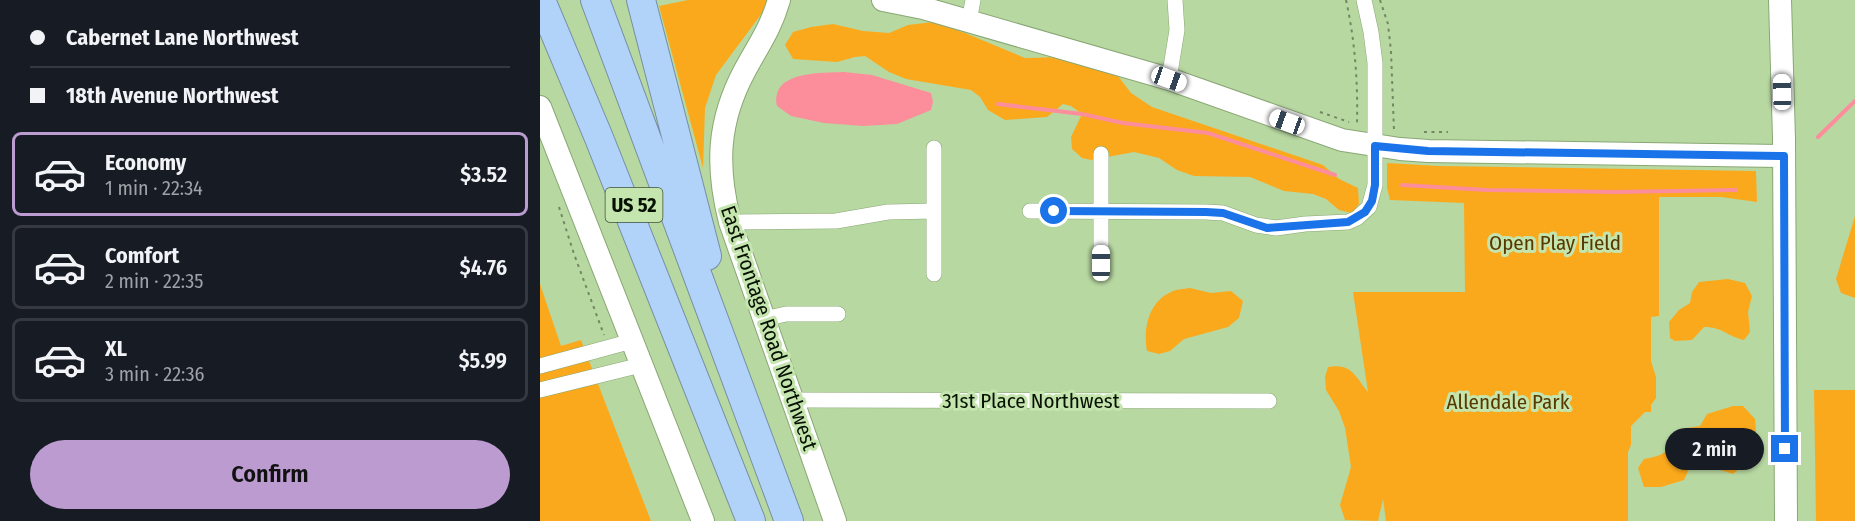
<!DOCTYPE html>
<meta charset="utf-8">
<style>
:root{--surface:#171b24;--page:#20242c;--text:#f1f3f6;--muted:#9ea1a6;--line:#363941;--accent:#bc9bd0}
body{margin:0;font-family:"Fira Sans Condensed",sans-serif;background:var(--page);color:var(--text);height:100vh;display:flex;flex-direction:column;font-size:22px;white-space:nowrap}
*{box-sizing:border-box;margin:0}
p{font-size:20px;color:var(--muted)}
.icon{flex:none;width:33px;height:33px;fill:none;stroke:currentColor;stroke-width:2;stroke-linecap:round;stroke-linejoin:round}
.map{position:relative;flex:1;overflow:hidden}
.panel{display:flex;flex-direction:column;background:var(--surface);width:540px}
.panel>*{flex:none}
.guide{display:grid;align-content:center;height:132px;padding:0 30px;background:var(--surface)}
.end{position:absolute;width:27px;height:27px;margin:-14px;border:8px solid #1a73e8;background:#fff;box-shadow:0 0 0 3px #fff}
.from{border-radius:50%}
.bubble{position:absolute;height:42px;border-radius:21px;background:var(--surface);box-shadow:0 2px 4px #0004;font-size:20px;font-weight:600;line-height:42px;text-align:center}
.car{position:absolute;width:18px;height:36px;margin:-18px -9px;border-radius:8px;box-shadow:0 0 4px 2px #0007;background:linear-gradient(#fff 24%,#345 0 40%,#fff 0 76%,#345 0 86%,#fff 0)}
.guide b{display:flex;align-items:center;gap:21px;height:57px;font-size:22px}
.guide b+b{border-top:2px solid var(--line)}
.guide i{width:15px;height:15px;background:var(--text)}
ul{padding:0;list-style:none}
li{display:flex;align-items:center;gap:18px;height:84px;margin:0 12px 9px;padding:0 18px;border:3px solid var(--line);border-radius:9px}
li div{flex:1}
li b{display:block;font-size:22px}
li em{font-style:normal;font-weight:600}
li.active{border-color:var(--accent)}
li>.icon{width:54px;height:54px;stroke-width:1.5}
.button{display:flex;gap:12px;margin-top:auto;padding:12px 30px}
.button a{flex:1;height:69px;border-radius:36px;background:var(--accent);color:#111;font-size:24px;font-weight:600;line-height:69px;text-align:center}
main{display:flex;flex:1;min-height:0}
.map>svg:first-child{display:block}
.green{fill:#fba91c}
.water{fill:#fc8d9b}
.lines{fill:none;stroke-linecap:round;stroke-linejoin:round}
.stream{stroke:#fc8d9b;stroke-width:4}
.street-casing{stroke:#89a774;stroke-width:16}
.secondary-casing{stroke:#89a774;stroke-width:24}
.highway-casing{stroke:#768fa2;stroke-width:30}
.path{stroke:#718862;stroke-width:2;stroke-dasharray:3 4.5;stroke-linecap:butt}
.street{stroke:#fff;stroke-width:15}
.secondary{stroke:#fff;stroke-width:22}
.highway{stroke:#b2d3f9;stroke-width:28}
.route{stroke:#1a73e8;stroke-width:8}
.labels{text-anchor:middle;stroke-width:6;stroke-linejoin:round;paint-order:stroke}
.shield{fill:#c5e5af;stroke:#405135;stroke-width:1.5}
.shield-label{font-size:20px;font-weight:bold;fill:#071101}
.park-label{font-size:21px;fill:#593800;stroke:#c5e5af}
.street-label{font-size:21px;fill:#071101;stroke:#c5e5af}
</style>
<main>
<section class="panel">
<div class="guide">
<b><i class="from"></i>Cabernet Lane Northwest</b>
<b><i></i>18th Avenue Northwest</b>
</div>
<ul>
<li class="active"><svg class="icon" aria-label="car" viewBox="0 0 24 24"><path d="M5 17H2v-5l4-1 3-4h7l3 4 3 1v5h-3M9 17h6M6 11h13"/><circle cx="7" cy="17" r="2"/><circle cx="17" cy="17" r="2"/></svg><div><b>Economy</b><p>1 min · 22:34</p></div><em>$3.52</em></li>
<li><svg class="icon" aria-label="car" viewBox="0 0 24 24"><path d="M5 17H2v-5l4-1 3-4h7l3 4 3 1v5h-3M9 17h6M6 11h13"/><circle cx="7" cy="17" r="2"/><circle cx="17" cy="17" r="2"/></svg><div><b>Comfort</b><p>2 min · 22:35</p></div><em>$4.76</em></li>
<li><svg class="icon" aria-label="car" viewBox="0 0 24 24"><path d="M5 17H2v-5l4-1 3-4h7l3 4 3 1v5h-3M9 17h6M6 11h13"/><circle cx="7" cy="17" r="2"/><circle cx="17" cy="17" r="2"/></svg><div><b>XL</b><p>3 min · 22:36</p></div><em>$5.99</em></li>
</ul>
<div class="button"><a>Confirm</a></div>
</section>
<div class="map">
<svg width="1315" height="521" viewBox="0 0 1315 521">
<rect width="100%" height="100%" fill="#b8d8a2"/>
<path class="green" d="M 148,0 L 230,0 L 228,5 L 176,75 L 165,108 L 163,168 L 119,6 Z
M 393,22 L 425,33 L 485,58 L 522,57 L 557,66 L 578,76 L 591,93 L 612,107 L 783,165 L 799,179 L 818,188 L 819,204 L 812,213 L 799,210 L 786,199 L 773,194 L 744,191 L 710,177 L 654,176 L 637,170 L 619,158 L 594,152 L 551,160 L 542,158 L 532,149 L 531,137 L 542,114 L 531,106 L 523,104 L 507,117 L 465,120 L 448,110 L 440,97 L 431,90 L 366,79 L 349,72 L 325,56 L 315,57 L 297,62 L 253,59 L 245,45 L 253,32 L 271,27 L 293,24 L 323,31 L 349,33 L 368,25 Z
M 847,163 L 899,166 L 1216,171 L 1217,202 L 1181,197 L 1119,197 L 1119,316 L 1111,317 L 1111,361 L 1116,377 L 1116,398 L 1111,405 L 1111,412 L 1105,412 L 1091,426 L 1091,445 L 1088,452 L 1088,521 L 846,521 L 843,499 L 838,521 L 805,520 L 800,505 L 811,467 L 805,428 L 799,411 L 786,390 L 785,377 L 788,367 C 813,363 815,377 828,392 L 813,292 L 925,292 L 924,203 L 850,200 L 847,188 Z
M 1315,216 L 1315,298 L 1301,293 L 1296,279 Z
M 1188,279 L 1205,283 L 1212,296 L 1208,312 L 1210,332 L 1204,340 C 1186,336 1183,327 1164,327 L 1152,340 L 1135,341 L 1130,338 L 1129,322 L 1139,310 L 1150,303 L 1152,292 L 1159,282 Z
M 0,284 L 21,346 L 41,340 L 111,521 L 0,521 Z
M 650,288 L 671,293 L 691,291 L 703,301 L 699,318 L 688,327 L 644,339 L 630,351 L 619,354 L 607,351 C 603,330 608,302 631,292 C 636,289 644,289 650,288 Z
M 1274,390 L 1315,390 L 1315,521 L 1276,521 Z
M 1193,406 L 1203,406 L 1215,419 L 1217,444 L 1206,463 L 1193,474 L 1171,467 L 1150,467 L 1144,480 L 1121,487 L 1104,487 L 1098,468 L 1104,459 C 1128,455 1130,450 1141,429 L 1160,426 L 1167,414 Z"/>
<path class="water" d="M 304,72 L 332,75 L 391,93 L 393,102 L 391,110 L 357,124 L 323,126 L 284,123 L 251,116 L 237,106 C 230,71 280,73 304,72 Z"/>
<g class="lines">
<path class="stream" d="M 458,104 L 542,114 L 583,123 L 668,133 L 795,175
M 1278,137 L 1315,101
M 862,185 L 947,190 L 1074,192 L 1196,190"/>
<g class="street-casing">
<path id="street" d="M 429,21 L 433,0
M 629,79 L 637,30 L 635,0
M 394,148 L 394,274
M 490,211 L 666,212 L 683,213 L 716,225 L 736,228 L 765,224 L 808,222 L 817,218 L 829,207 L 835,185 L 835,63 L 831,32 L 824,0
M 190,222 L 296,221 L 348,212 L 394,211
M 561,263 L 561,154
M 224,319 L 246,314 L 298,314
M 0,366 L 92,341
M 0,390 L 101,365
M 253,400 L 729,401"/>
</g>
<g class="secondary-casing">
<path id="secondary" d="M 239,0 C 230,30 219,44 205,70 C 177,122 176,167 190,222 L 295,521
M 343,0 L 383,8 L 629,79 L 802,140 L 860,149 L 888,151 L 1244,156
M 1240,0 L 1244,139 L 1246,521
M 0,107 L 163,521"/>
</g>
<g class="highway-casing">
<path id="highway" d="M 1,0 L 59,138 L 211,521
M 55,0 L 249,521
M 101,0 L 167,256"/>
</g>
<path class="path" d="M 806,0 C 815,41 818,82 817,124
M 840,0 L 848,24 L 851,51 L 854,131
M 780,112 L 809,122
M 884,132 L 908,132
M 19,207 L 34,254 L 64,335"/>
<use href="#street" class="street"/>
<use href="#secondary" class="secondary"/>
<use href="#highway" class="highway"/>
</g>
<g class="lines">
<path class="route" d="M 514,211 L 666,212 L 683,213 L 727,228 L 808,222 L 825,212 L 832,201 L 835,185 L 835,146 L 888,151 L 1244,156 L 1245,449"/>
</g>
<g class="labels">
<rect class="shield" x="65.5" y="188" width="57" height="34" rx="4.5"/>
<g class="shield-label">
<text x="94" y="212">US 52</text>
</g>
<g class="park-label">
<text x="1015" y="250">Open Play Field</text>
<text x="968" y="409">Allendale Park</text>
</g>
<g class="street-label">
<text transform="translate(229 328) rotate(71)" y="7">East Frontage Road Northwest</text>
<text x="491" y="408">31st Place Northwest</text>
</g>
</g>
</svg>
<i class="end from" style="left:514px;top:211px"></i>
<i class="end" style="left:1245px;top:449px"></i>
<div class="bubble" style="left:1125px;top:428px;width:99px">2 min</div>
<i class="car" style="left:629px;top:79px;rotate:110deg"></i>
<i class="car" style="left:1242px;top:92px;rotate:359deg"></i>
<i class="car" style="left:747px;top:122px;rotate:290deg"></i>
<i class="car" style="left:561px;top:263px;rotate:0deg"></i>
</div>
</main>
